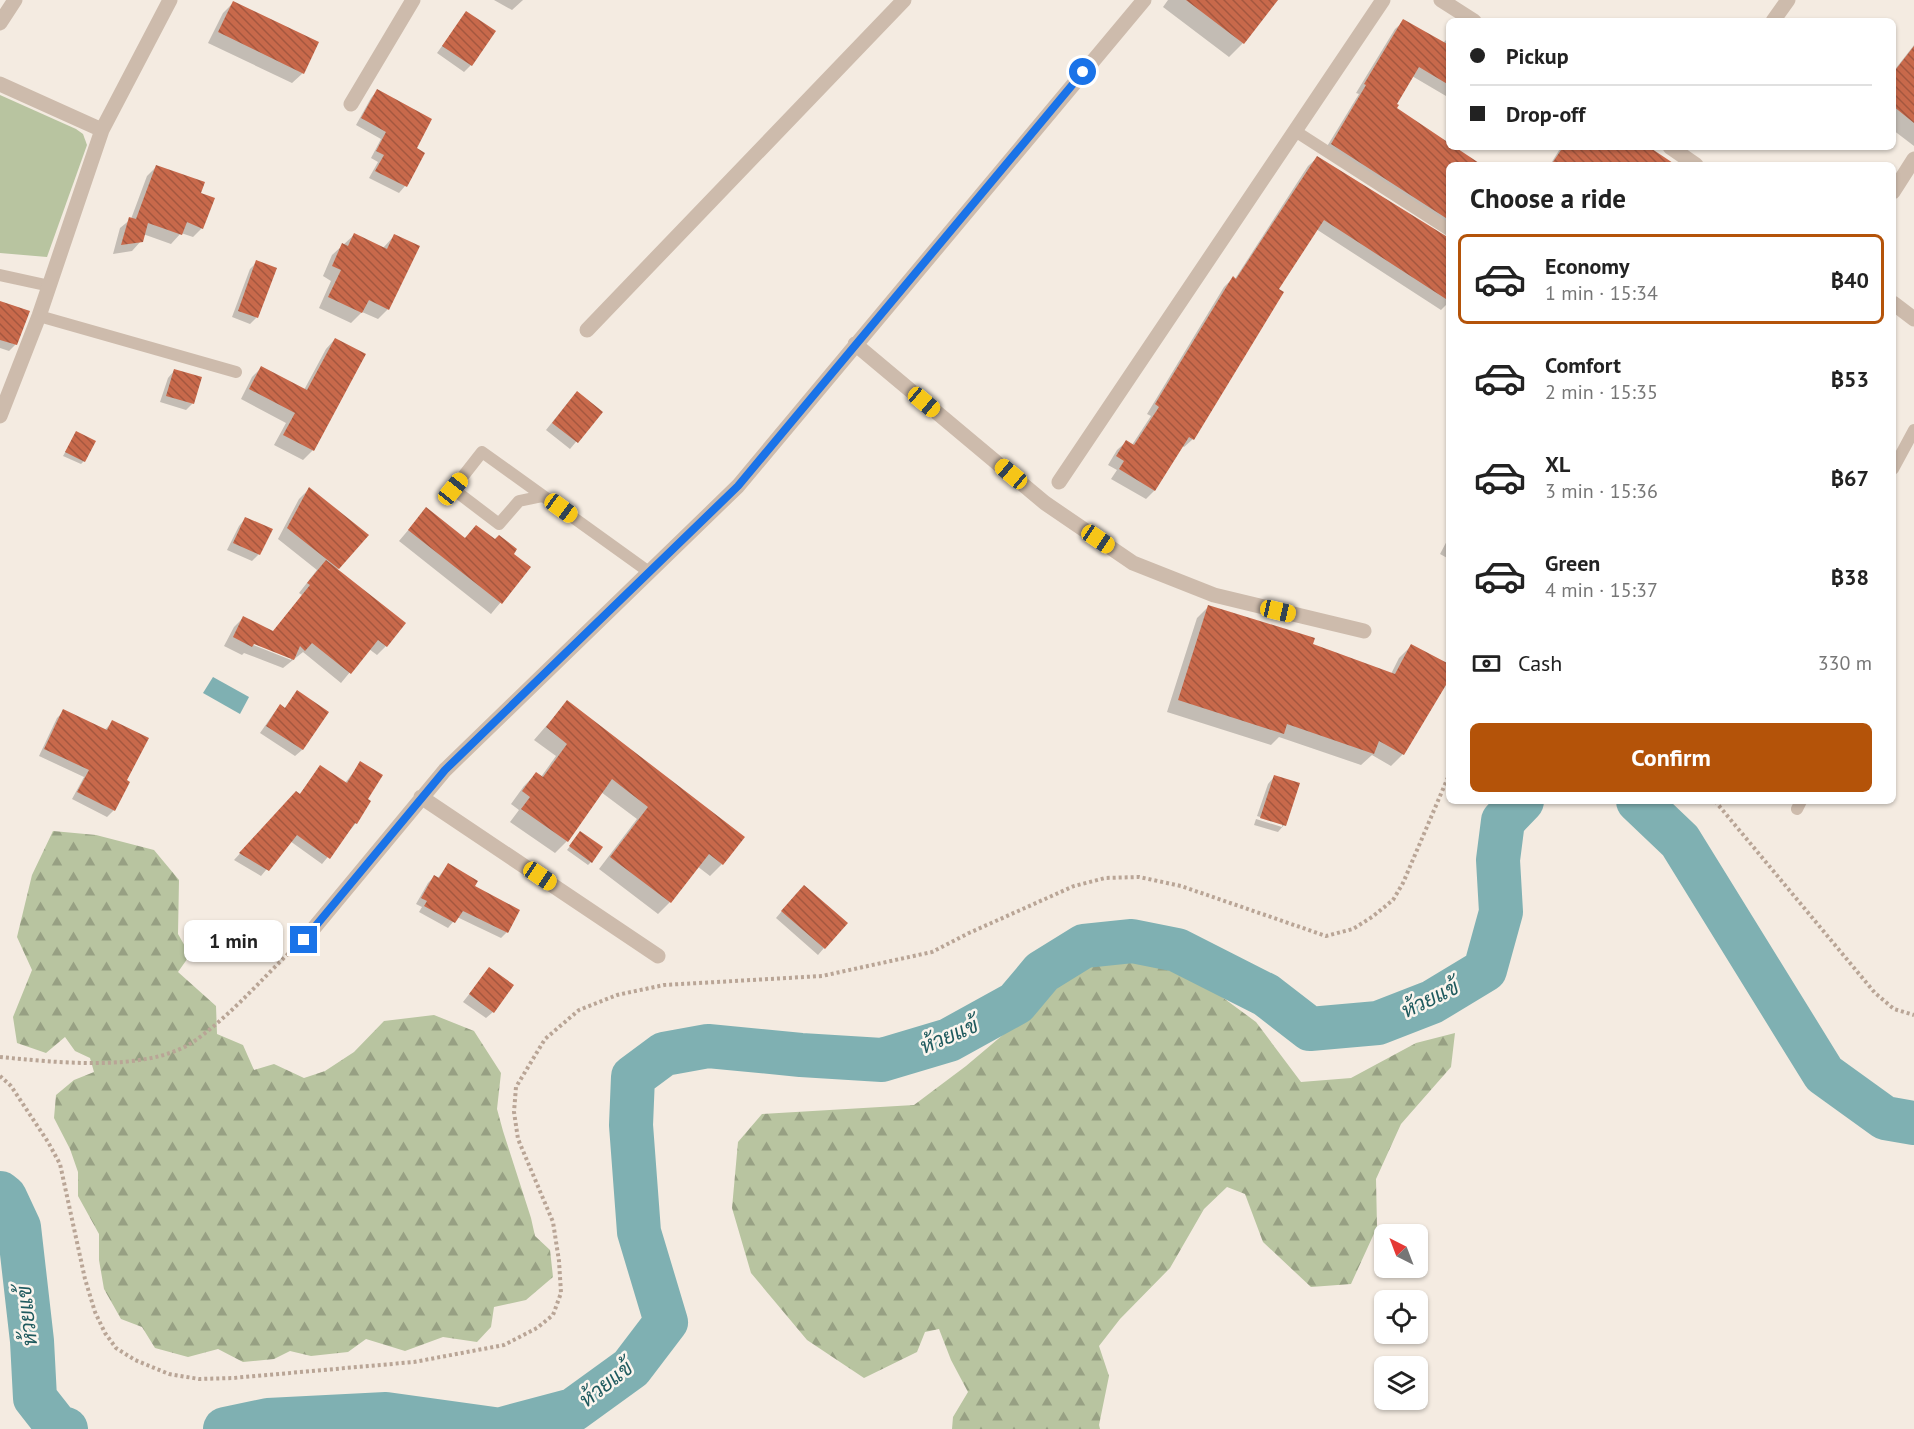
<!DOCTYPE html>
<meta charset="utf-8">
<style>
:root{--surface:#fff;--page:#f6f6f6;--text:#222;--muted:#767676;--line:#e0e0e0;--accent:#b45309}
body{margin:0;font-family:"PT Sans",Sarabun,sans-serif;background:var(--page);color:var(--text);height:100vh;display:flex;flex-direction:column;font-size:22px;white-space:nowrap}
*{box-sizing:border-box;margin:0}
p{font-size:20px;color:var(--muted)}
.icon{flex:none;width:33px;height:33px;fill:none;stroke:currentColor;stroke-width:2;stroke-linecap:round;stroke-linejoin:round}
.map{position:relative;flex:1;overflow:hidden}
.sheet{position:absolute;left:1446px;top:162px;width:450px;height:642px;display:flex;flex-direction:column;background:var(--surface);border-radius:9px;box-shadow:0 2px 4px #0004}
.sheet>*{flex:none}
.hud{position:absolute;left:1446px;top:18px;width:450px;height:132px;border-radius:9px;box-shadow:0 2px 4px #0004;display:grid;align-content:center;height:132px;padding:0 24px;background:var(--surface)}
.needle{width:39px;rotate:318deg}
.controls{position:absolute;left:1374px;top:1224px;display:grid;gap:12px}
.controls a{display:grid;place-items:center;width:54px;height:54px;border-radius:9px;background:var(--surface);box-shadow:0 2px 4px #0004;font-size:30px}
.end{position:absolute;width:27px;height:27px;margin:-14px;border:8px solid #1a73e8;background:#fff;box-shadow:0 0 0 3px #fff}
.from{border-radius:50%}
.bubble{position:absolute;height:42px;border-radius:9px;background:var(--surface);box-shadow:0 2px 4px #0004;font-size:20px;font-weight:700;line-height:42px;text-align:center}
.car{position:absolute;width:18px;height:36px;margin:-18px -9px;border-radius:8px;box-shadow:0 0 4px 2px #0007;background:linear-gradient(#f5c518 24%,#345 0 40%,#f5c518 0 76%,#345 0 86%,#f5c518 0)}
.hud b{display:flex;align-items:center;gap:21px;height:57px;font-size:22px}
.hud b+b{border-top:2px solid var(--line)}
.hud i{width:15px;height:15px;background:var(--text)}
ul{padding:0;list-style:none}
li{display:flex;align-items:center;gap:18px;height:90px;margin:0 12px 9px;padding:0 12px;border:3px solid transparent;border-radius:9px}
li div{flex:1}
li b{display:block;font-size:22px}
li em{font-style:normal;font-weight:700}
li.on{border-color:var(--accent)}
li>.icon{width:54px;height:54px;stroke-width:1.5}
h2{padding:0 24px;font-size:27px;line-height:72px}
.pay{display:flex;align-items:center;gap:15px;height:66px;padding:0 24px;font-size:22px}
.pay p{margin-inline-start:auto}
.button{display:flex;gap:12px;margin-top:auto;padding:12px 24px}
.button a{flex:1;height:69px;border-radius:9px;background:var(--accent);color:#fff;font-size:24px;font-weight:700;line-height:69px;text-align:center}
.map>svg:first-child{display:block}
.green{fill:#b8c4a0}
.forest{fill:url(#forest-firs)}
.water{fill:#7fb0b2}
.shadow{fill:#0003;fill-rule:evenodd}
.lines{fill:none;stroke-linecap:round;stroke-linejoin:round}
.river{stroke:#7fb0b2;stroke-width:44}
.building{fill:url(#building-back-hatch)}
.path{stroke:#b9a596;stroke-width:4;stroke-dasharray:3 3;stroke-linecap:butt}
.service{stroke:#cdbbac;stroke-width:12}
.minor{stroke:#cdbbac;stroke-width:15}
.route{stroke:#1a73e8;stroke-width:8}
.labels{text-anchor:middle;stroke-width:5;stroke-linejoin:round;paint-order:stroke}
.water-label{font-size:21px;font-style:italic;fill:#1f5a5e;stroke:#fbf5ee}
</style>
<div class="map">
<svg width="1914" height="1429" viewBox="0 0 1914 1429">
<defs>
<pattern id="forest-firs" width="22" height="20" patternUnits="userSpaceOnUse" patternTransform="scale(1.5)"><rect width="22" height="20" fill="#b8c4a0"/><path d="M5 1l3.5 6h-7zM16 11l3.5 6h-7z" fill="#97a083"/></pattern>
<pattern id="building-back-hatch" width="6" height="6" patternUnits="userSpaceOnUse" patternTransform="scale(1.5)"><rect width="6" height="6" fill="#c8694b"/><path d="M-1 5l2 2M0 0l6 6M5-1l2 2" fill="none" stroke="#a4573f"/></pattern>
</defs>
<rect width="100%" height="100%" fill="#f4ebe1"/>
<path class="green" d="M 0,95 L 76,129 L 83,134 L 87,145 L 47,257 L 0,253 Z"/>
<path class="forest" d="M 53,831 L 96,835 L 154,850 L 179,880 L 178,934 L 190,955 L 178,972 L 216,1006 L 217,1034 L 243,1045 L 254,1070 L 274,1064 L 304,1078 L 325,1071 L 354,1052 L 384,1021 L 434,1015 L 474,1031 L 501,1073 L 497,1109 L 503,1131 L 531,1218 L 535,1236 L 550,1250 L 553,1277 L 526,1300 L 494,1307 L 491,1327 L 477,1342 L 443,1337 L 405,1351 L 366,1339 L 348,1352 L 311,1356 L 290,1351 L 274,1359 L 243,1362 L 218,1349 L 188,1357 L 155,1348 L 142,1327 L 121,1319 L 104,1289 L 99,1260 L 99,1234 L 78,1196 L 78,1172 L 70,1149 L 54,1118 L 56,1095 L 74,1080 L 94,1072 L 90,1058 L 75,1051 L 65,1037 L 46,1053 L 17,1043 L 13,1017 L 32,970 L 17,937 L 32,875 Z
M 1127,956 L 1199,980 L 1256,1022 L 1301,1082 L 1351,1078 L 1416,1043 L 1455,1033 L 1451,1067 L 1401,1124 L 1376,1179 L 1377,1227 L 1351,1284 L 1311,1287 L 1263,1242 L 1245,1194 L 1227,1187 L 1204,1209 L 1170,1268 L 1120,1319 L 1099,1346 L 1109,1376 L 1099,1425 L 1100,1429 L 952,1429 L 953,1417 L 968,1392 L 951,1360 L 939,1329 L 925,1332 L 917,1352 L 864,1378 L 807,1340 L 751,1273 L 732,1208 L 738,1142 L 762,1114 L 914,1105 L 966,1066 L 1017,1023 L 1046,990 L 1081,964 Z"/>
<path class="water" d="M 213,677 L 249,697 L 240,714 L 203,693 Z"/>
<path class="shadow" d="M 494,0 L 523,0 L 512,10 Z
M 1168,0 L 1276,0 L 1243,43 L 1229,57 L 1163,7 Z
M 233,3 L 303,73 L 292,83 L 208,43 L 223,13 Z
M 466,13 L 471,65 L 464,72 L 437,53 Z
M 1404,21 L 1443,43 L 1449,37 L 1449,93 L 1446,96 L 1412,76 L 1395,104 L 1395,108 L 1449,144 L 1449,147 L 1453,147 L 1480,165 L 1449,165 L 1449,239 L 1445,232 L 1323,153 L 1359,94 L 1356,93 L 1395,29 Z
M 1914,45 L 1914,146 L 1893,130 L 1893,72 Z
M 377,91 L 415,148 L 423,153 L 405,186 L 399,193 L 369,178 L 378,162 L 371,158 L 381,139 L 356,125 L 371,98 Z
M 1561,147 L 1646,147 L 1656,165 L 1550,165 Z
M 1317,158 L 1449,240 L 1449,302 L 1441,310 L 1316,229 L 1277,289 L 1193,439 L 1184,447 L 1182,446 L 1154,491 L 1146,499 L 1111,479 L 1117,470 L 1108,465 L 1117,450 L 1126,442 L 1132,445 L 1151,416 L 1147,414 L 1224,287 L 1233,278 L 1235,279 L 1308,166 Z
M 156,167 L 202,228 L 193,237 L 181,233 L 171,244 L 143,234 L 141,241 L 132,251 L 113,254 L 120,228 L 131,219 L 147,176 Z
M 354,235 L 383,248 L 394,236 L 388,309 L 378,319 L 362,312 L 351,323 L 319,308 L 331,281 L 323,276 L 332,255 Z
M 257,262 L 257,317 L 250,324 L 232,317 L 250,269 Z
M 0,302 L 16,344 L 9,351 L 0,348 Z
M 335,339 L 313,450 L 303,460 L 274,445 L 286,423 L 241,399 L 252,377 L 261,368 L 304,390 L 326,349 Z
M 174,371 L 193,403 L 186,410 L 160,402 L 168,378 Z
M 570,400 L 601,412 L 570,449 L 546,430 Z
M 76,433 L 84,461 L 81,464 L 63,456 Z
M 309,489 L 367,536 L 337,570 L 386,646 L 377,655 L 369,649 L 341,683 L 303,652 L 283,668 L 244,653 L 242,655 L 224,646 L 234,627 L 243,618 L 272,633 L 302,595 L 299,593 L 317,570 L 278,539 L 299,499 ZM 248,639 L 291,657 L 291,660 L 246,642 Z
M 426,509 L 464,539 L 511,554 L 529,568 L 491,614 L 399,541 Z
M 245,519 L 259,554 L 252,561 L 227,550 L 239,526 Z
M 1449,537 L 1449,559 L 1440,554 Z
M 1209,606 L 1391,674 L 1399,658 L 1411,646 L 1449,665 L 1449,677 L 1403,754 L 1391,766 L 1372,755 L 1361,765 L 1279,737 L 1271,745 L 1167,712 L 1197,618 Z
M 297,692 L 327,712 L 302,750 L 295,756 L 260,733 L 274,713 L 280,706 L 284,709 Z
M 567,702 L 722,864 L 710,876 L 697,866 L 670,902 L 658,914 L 599,869 L 637,819 L 601,792 L 567,841 L 555,853 L 510,822 L 519,810 L 511,804 L 524,786 L 536,774 L 541,777 L 556,756 L 534,740 Z
M 64,711 L 104,731 L 112,722 L 125,781 L 114,810 L 107,817 L 72,799 L 84,777 L 39,756 L 57,718 Z
M 361,763 L 366,800 L 356,823 L 322,864 L 290,841 L 261,876 L 234,860 L 290,799 L 299,795 L 320,767 L 345,783 Z
M 1274,777 L 1284,825 L 1278,832 L 1254,825 L 1256,819 L 1282,827 L 1282,824 L 1257,816 L 1268,784 Z
M 578,836 L 591,862 L 588,865 L 567,850 Z
M 448,865 L 473,887 L 507,932 L 501,938 L 457,917 L 448,928 L 419,912 L 422,907 L 416,904 L 428,883 L 434,877 L 437,879 Z
M 797,893 L 824,948 L 818,955 L 776,918 Z
M 489,969 L 493,1012 L 486,1018 L 463,1002 Z"/>
<g class="lines">
<path class="river" d="M 1638,801 L 1680,841 L 1824,1074 L 1885,1118 L 1914,1123
M 0,1193 L 5,1197 L 19,1227 L 32,1341 L 35,1398 L 57,1426 L 66,1429
M 225,1429 L 268,1420 L 386,1414 L 494,1429
M 502,1429 L 573,1410 L 631,1368 L 666,1322 L 639,1232 L 631,1125 L 633,1077 L 664,1054 L 708,1046 L 801,1055 L 882,1060 L 949,1040 L 1016,1003 L 1042,972 L 1084,946 L 1132,941 L 1177,950 L 1266,995 L 1310,1029 L 1378,1023 L 1432,1002 L 1485,970 L 1501,912 L 1498,860 L 1503,821 L 1522,801"/>
</g>
<path class="building" d="M 1186,0 L 1278,0 L 1244,44 Z
M 233,1 L 319,42 L 304,74 L 218,32 Z
M 466,11 L 496,31 L 472,66 L 442,46 Z
M 1403,19 L 1449,45 L 1449,85 L 1419,67 L 1397,104 L 1399,105 L 1397,108 L 1449,143 L 1449,147 L 1455,147 L 1482,165 L 1449,165 L 1449,220 L 1331,144 L 1366,85 L 1364,84 Z
M 1914,46 L 1914,123 L 1893,106 L 1893,73 Z
M 377,89 L 432,119 L 417,148 L 425,153 L 407,187 L 375,171 L 384,155 L 376,151 L 386,132 L 361,118 Z
M 1563,147 L 1649,147 L 1676,165 L 1551,165 Z
M 1317,156 L 1449,238 L 1449,301 L 1324,220 L 1279,289 L 1284,292 L 1194,440 L 1189,437 L 1155,491 L 1119,469 L 1124,461 L 1116,456 L 1126,440 L 1134,445 L 1159,407 L 1155,404 L 1222,294 L 1233,276 L 1236,279 Z
M 156,165 L 205,182 L 201,193 L 215,198 L 203,229 L 187,222 L 182,235 L 148,223 L 143,242 L 121,245 L 129,217 L 136,219 Z
M 354,233 L 387,249 L 394,234 L 420,246 L 389,310 L 369,300 L 362,313 L 328,297 L 341,270 L 332,266 L 342,243 L 348,246 Z
M 256,260 L 277,268 L 258,318 L 238,311 Z
M 0,301 L 30,311 L 17,345 L 0,340 Z
M 335,338 L 366,354 L 314,451 L 283,435 L 295,413 L 249,389 L 261,366 L 307,390 Z
M 174,369 L 202,377 L 194,404 L 166,396 Z
M 577,391 L 603,412 L 578,443 L 552,423 Z
M 76,431 L 96,441 L 85,462 L 65,452 Z
M 309,487 L 369,535 L 339,569 L 287,528 Z
M 426,507 L 465,538 L 476,525 L 495,539 L 499,535 L 517,549 L 514,554 L 531,567 L 502,604 L 408,530 Z
M 245,517 L 273,529 L 260,555 L 233,543 Z
M 326,560 L 406,623 L 387,647 L 378,640 L 351,674 L 312,643 L 305,651 L 300,646 L 294,660 L 254,644 L 252,647 L 233,637 L 243,616 L 273,631 L 310,585 L 307,583 Z
M 1208,605 L 1315,638 L 1313,644 L 1395,674 L 1411,644 L 1449,664 L 1449,680 L 1404,755 L 1379,741 L 1374,754 L 1287,724 L 1284,734 L 1178,700 Z
M 297,690 L 329,712 L 303,750 L 266,726 L 280,704 L 285,708 Z
M 567,700 L 745,837 L 723,865 L 709,854 L 671,903 L 610,857 L 648,807 L 612,779 L 568,842 L 521,809 L 530,797 L 522,791 L 536,772 L 543,777 L 567,744 L 546,727 Z
M 63,709 L 107,730 L 112,720 L 149,738 L 127,780 L 130,782 L 115,811 L 77,792 L 89,770 L 44,749 Z
M 360,761 L 383,775 L 368,799 L 371,801 L 357,824 L 355,823 L 330,859 L 297,835 L 269,871 L 239,853 L 296,791 L 300,794 L 320,765 L 347,783 Z
M 1274,775 L 1300,783 L 1286,826 L 1260,818 Z
M 580,831 L 603,847 L 592,863 L 569,846 Z
M 448,863 L 478,881 L 475,886 L 520,910 L 508,933 L 463,911 L 455,923 L 424,906 L 427,901 L 421,898 L 434,875 L 439,878 Z
M 804,885 L 848,923 L 825,949 L 781,911 Z
M 489,967 L 514,985 L 494,1013 L 469,994 Z"/>
<g class="lines">
<path class="path" d="M 1715,801 L 1875,993 L 1894,1009 L 1914,1015
M 0,1057 C 54,1062 146,1073 193,1042 C 229,1017 259,982 290,952
M 0,1076 L 11,1086 L 48,1142 L 60,1164 L 85,1279 L 95,1312 L 105,1333 L 116,1348 L 135,1360 L 169,1374 L 199,1379 L 233,1378 L 414,1362 L 504,1345 L 537,1328 L 553,1315 L 561,1293 L 559,1261 L 553,1222 L 518,1139 L 514,1112 L 516,1087 L 545,1039 L 579,1010 L 617,995 L 664,985 L 822,976 L 932,952 L 969,933 L 1074,886 L 1105,878 L 1139,877 L 1181,886 L 1326,936 L 1353,929 L 1372,917 L 1393,900 L 1403,883 L 1449,775"/>
<path class="service" d="M 1295,131 L 1449,230
M 0,275 L 50,286
M 39,316 L 236,372
M 1893,469 L 1914,430
M 543,496 L 519,501 L 499,524 L 453,489 L 482,452 L 649,572
M 1797,809 L 1801,801"/>
<path class="minor" d="M 1441,0 L 1474,21
M 1773,21 L 1788,0
M 0,23 L 15,0
M 0,84 L 102,130
M 351,104 L 413,0
M 1670,147 L 1696,165
M 1893,192 L 1914,159
M 1893,303 L 1914,319
M 587,330 L 904,0
M 855,344 L 1045,503 L 1133,563 L 1214,595 L 1364,631
M 0,416 L 39,316 L 102,130 L 170,0
M 1059,482 L 1383,0
M 421,797 L 658,956
M 304,940 L 445,770 L 738,486 L 1144,0"/>
</g>
<g class="lines">
<path class="route" d="M 304,940 L 445,770 L 738,486 L 1083,72"/>
</g>
<g class="labels">
<g class="water-label">
<text transform="translate(1430 999) rotate(-26)" y="7">ห้วยแข้</text>
<text transform="translate(949 1036) rotate(-23)" y="7">ห้วยแข้</text>
<text transform="translate(27 1316) rotate(-96)" y="7">ห้วยแข้</text>
<text transform="translate(606 1384) rotate(-38)" y="7">ห้วยแข้</text>
</g>
</g>
</svg>
<div class="controls">
<a><svg class="needle" viewBox="-14 -14 28 28"><path d="M0-13l5 13h-10z" fill="#e53935"/><path d="M0 13l5-13h-10z" fill="#767676"/></svg></a>
<a><svg class="icon" aria-label="locate" viewBox="0 0 24 24"><circle cx="12" cy="12" r="6"/><path d="M12 2v4M12 18v4M2 12h4M18 12h4"/></svg></a>
<a><svg class="icon" aria-label="layers" viewBox="0 0 24 24"><path d="M12 4l9 5-9 5-9-5zM3 14l9 5 9-5"/></svg></a>
</div>
<i class="end from" style="left:1083px;top:72px"></i>
<i class="end" style="left:304px;top:940px"></i>
<div class="bubble" style="left:184px;top:920px;width:99px">1 min</div>
<i class="car" style="left:924px;top:402px;rotate:130deg"></i>
<i class="car" style="left:1011px;top:474px;rotate:310deg"></i>
<i class="car" style="left:453px;top:489px;rotate:39deg"></i>
<i class="car" style="left:561px;top:508px;rotate:126deg"></i>
<i class="car" style="left:1098px;top:539px;rotate:124deg"></i>
<i class="car" style="left:1278px;top:611px;rotate:103deg"></i>
<i class="car" style="left:540px;top:876px;rotate:124deg"></i>
<div class="hud">
<b><i class="from"></i>Pickup</b>
<b><i></i>Drop-off</b>
</div>
<section class="sheet">
<h2>Choose a ride</h2>
<ul>
<li class="on"><svg class="icon" aria-label="car" viewBox="0 0 24 24"><path d="M5 17H2v-5l4-1 3-4h7l3 4 3 1v5h-3M9 17h6M6 11h13"/><circle cx="7" cy="17" r="2"/><circle cx="17" cy="17" r="2"/></svg><div><b>Economy</b><p>1 min · 15:34</p></div><em>฿40</em></li>
<li><svg class="icon" aria-label="car" viewBox="0 0 24 24"><path d="M5 17H2v-5l4-1 3-4h7l3 4 3 1v5h-3M9 17h6M6 11h13"/><circle cx="7" cy="17" r="2"/><circle cx="17" cy="17" r="2"/></svg><div><b>Comfort</b><p>2 min · 15:35</p></div><em>฿53</em></li>
<li><svg class="icon" aria-label="car" viewBox="0 0 24 24"><path d="M5 17H2v-5l4-1 3-4h7l3 4 3 1v5h-3M9 17h6M6 11h13"/><circle cx="7" cy="17" r="2"/><circle cx="17" cy="17" r="2"/></svg><div><b>XL</b><p>3 min · 15:36</p></div><em>฿67</em></li>
<li><svg class="icon" aria-label="car" viewBox="0 0 24 24"><path d="M5 17H2v-5l4-1 3-4h7l3 4 3 1v5h-3M9 17h6M6 11h13"/><circle cx="7" cy="17" r="2"/><circle cx="17" cy="17" r="2"/></svg><div><b>Green</b><p>4 min · 15:37</p></div><em>฿38</em></li>
</ul>
<div class="pay"><svg class="icon" aria-label="cash" viewBox="0 0 24 24"><path d="M3 7h18v10H3z"/><circle cx="12" cy="12" r="2"/></svg>Cash<p>330 m</p></div>
<div class="button"><a>Confirm</a></div>
</section>
</div>
